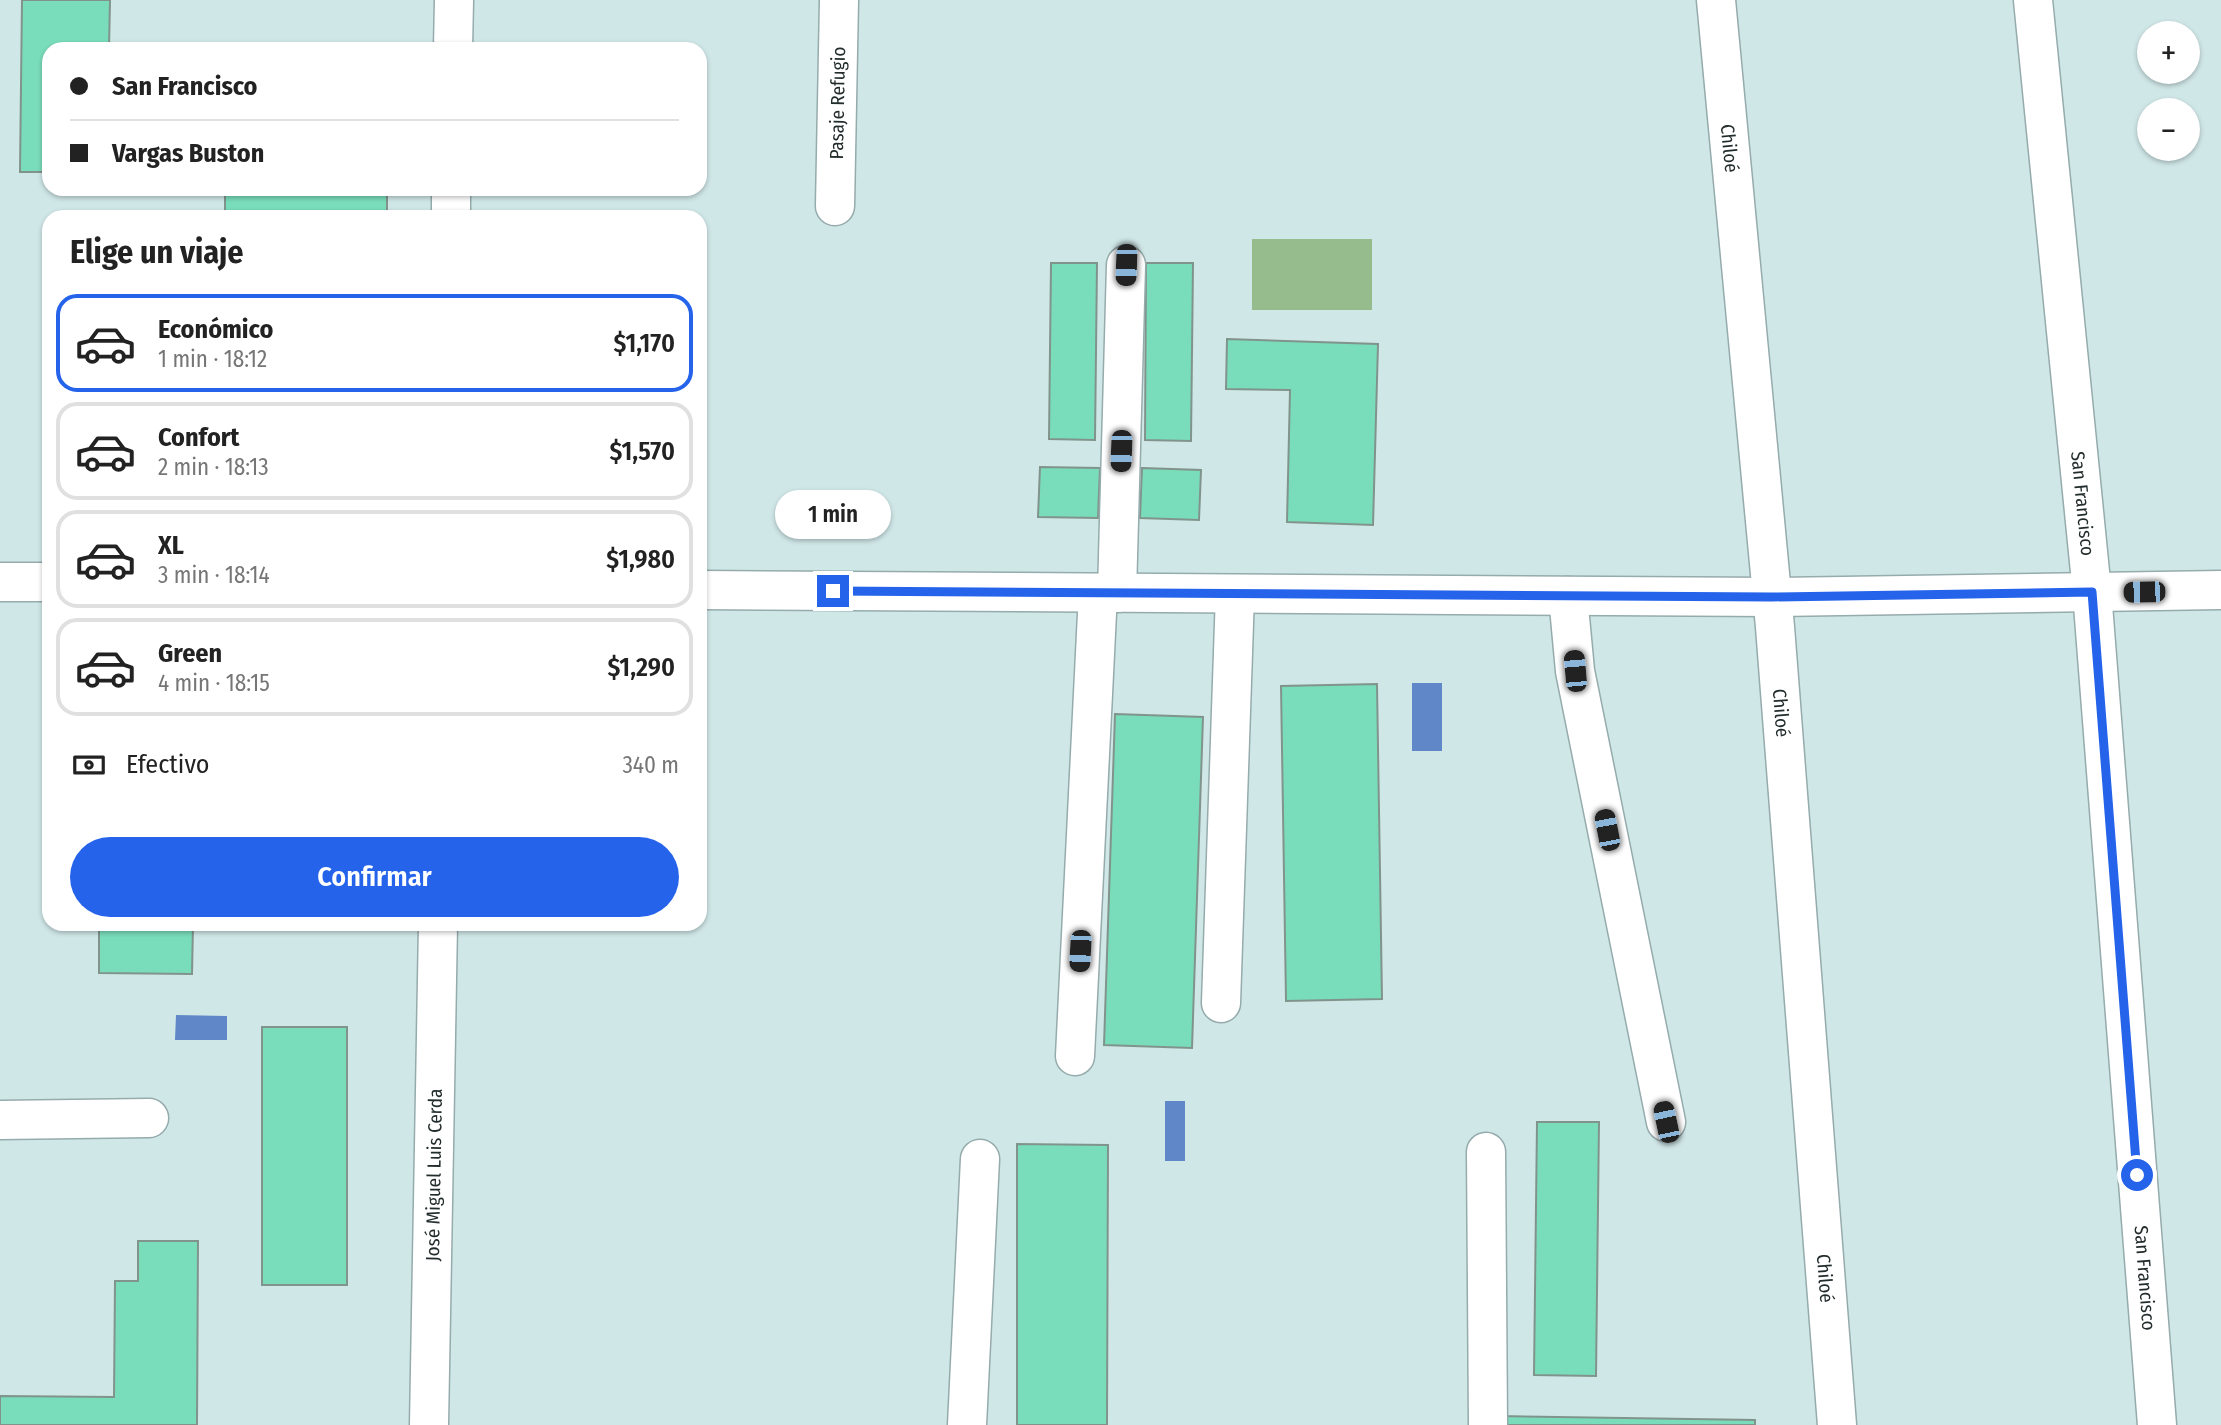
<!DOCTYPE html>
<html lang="es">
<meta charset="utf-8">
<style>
:root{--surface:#fff;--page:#f6f6f6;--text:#222;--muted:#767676;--line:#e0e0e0;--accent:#2563eb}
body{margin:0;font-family:"Fira Sans Condensed",sans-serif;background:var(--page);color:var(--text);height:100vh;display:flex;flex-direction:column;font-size:26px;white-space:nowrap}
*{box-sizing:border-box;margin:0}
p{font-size:23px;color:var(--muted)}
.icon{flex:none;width:38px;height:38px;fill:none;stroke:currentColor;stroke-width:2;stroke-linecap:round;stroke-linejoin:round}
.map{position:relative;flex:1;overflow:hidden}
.drawer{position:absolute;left:42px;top:210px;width:665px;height:721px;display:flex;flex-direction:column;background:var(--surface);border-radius:21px;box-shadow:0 2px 5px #0004}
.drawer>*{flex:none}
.hud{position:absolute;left:42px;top:42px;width:665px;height:154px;border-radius:21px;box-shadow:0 2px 5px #0004;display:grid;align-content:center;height:154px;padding:0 28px;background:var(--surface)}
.buttons{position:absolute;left:2137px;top:21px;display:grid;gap:14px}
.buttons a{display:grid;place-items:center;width:63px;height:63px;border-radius:50%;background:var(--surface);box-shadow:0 2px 5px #0004;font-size:35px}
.end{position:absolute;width:32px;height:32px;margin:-16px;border:9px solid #2563eb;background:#fff;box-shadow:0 0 0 4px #fff}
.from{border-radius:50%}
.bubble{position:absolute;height:49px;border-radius:24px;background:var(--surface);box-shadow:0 2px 5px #0004;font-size:23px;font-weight:600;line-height:49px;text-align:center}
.car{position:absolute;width:21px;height:42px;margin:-21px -10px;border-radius:9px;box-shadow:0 0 5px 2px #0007;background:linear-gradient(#222 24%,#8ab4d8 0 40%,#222 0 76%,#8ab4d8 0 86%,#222 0)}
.hud b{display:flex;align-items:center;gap:24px;height:66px;font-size:26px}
.hud b+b{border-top:2px solid var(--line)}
.hud i{width:18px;height:18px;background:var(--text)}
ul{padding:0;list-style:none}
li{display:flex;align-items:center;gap:21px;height:98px;margin:0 14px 10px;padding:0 14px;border:4px solid var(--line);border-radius:21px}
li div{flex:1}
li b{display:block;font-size:26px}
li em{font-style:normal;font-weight:600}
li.selected{border-color:var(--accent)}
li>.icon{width:63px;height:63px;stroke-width:1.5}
h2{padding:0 28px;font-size:32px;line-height:84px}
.pay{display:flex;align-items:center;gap:18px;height:77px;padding:0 28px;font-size:26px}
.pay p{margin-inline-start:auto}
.cta{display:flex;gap:14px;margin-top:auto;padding:14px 28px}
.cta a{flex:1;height:80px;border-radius:42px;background:var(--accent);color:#fff;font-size:28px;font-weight:600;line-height:80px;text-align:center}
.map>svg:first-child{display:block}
.green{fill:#96bb8c}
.water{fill:#6088c8}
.building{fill:#79ddbb;stroke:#81948c;stroke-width:2}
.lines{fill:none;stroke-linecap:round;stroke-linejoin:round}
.minor-casing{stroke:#95abac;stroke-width:41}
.minor{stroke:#fff;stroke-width:38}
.route{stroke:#2563eb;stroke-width:9}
.labels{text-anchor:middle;stroke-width:5;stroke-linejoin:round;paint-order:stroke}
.street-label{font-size:19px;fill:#232c2c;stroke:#ddf4f5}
</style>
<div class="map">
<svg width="2221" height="1425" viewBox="0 0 2221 1425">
<rect width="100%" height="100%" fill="#d0e7e8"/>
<path class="green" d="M 1252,239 L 1372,239 L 1372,310 L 1252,310 Z"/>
<path class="water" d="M 1412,683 L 1442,683 L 1442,751 L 1412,751 Z
M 176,1015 L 227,1016 L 227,1040 L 175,1040 Z
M 1165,1101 L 1185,1101 L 1185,1161 L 1165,1161 Z"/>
<path class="building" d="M 22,0 L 110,0 L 109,49 L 49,49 L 49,172 L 20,172 Z
M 225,189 L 387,189 L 387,217 L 225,217 Z
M 1051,263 L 1097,263 L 1095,440 L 1049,439 Z
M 1146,263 L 1193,263 L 1191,441 L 1145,440 Z
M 1227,339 L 1378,344 L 1373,525 L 1287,522 L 1290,390 L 1226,389 Z
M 1040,467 L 1100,468 L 1098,518 L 1038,517 Z
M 1142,468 L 1201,470 L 1199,520 L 1140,518 Z
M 1377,684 L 1382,999 L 1286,1001 L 1281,686 Z
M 1115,714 L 1203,717 L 1192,1048 L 1104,1045 Z
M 99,924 L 193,924 L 192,974 L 99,973 Z
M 262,1027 L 347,1027 L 347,1285 L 262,1285 Z
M 1537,1122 L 1599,1122 L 1596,1376 L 1534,1375 Z
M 1017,1144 L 1108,1145 L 1107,1425 L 1017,1425 Z
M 138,1241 L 198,1241 L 197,1425 L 0,1425 L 0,1396 L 114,1397 L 115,1281 L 138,1281 Z
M 1498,1416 L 1755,1420 L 1755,1425 L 1498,1425 Z"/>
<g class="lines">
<g class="minor-casing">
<g id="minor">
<path id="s1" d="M 1716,0 L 1775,627 L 1837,1425"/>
<path id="s2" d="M 2033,0 L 2092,592 L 2157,1425"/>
<path d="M 453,49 L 454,0"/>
<path id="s3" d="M 835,206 L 839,0"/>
<path d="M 451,217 L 451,189"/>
<path d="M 0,582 L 49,582"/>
<path d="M 700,590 L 1772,597 L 2221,590"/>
<path d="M 1117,593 L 1126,265"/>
<path d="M 1568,596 L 1575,671 L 1666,1122"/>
<path d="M 1221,1003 L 1235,594"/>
<path d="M 1075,1056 L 1098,593"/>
<path d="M 0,1120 L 149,1118"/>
<path d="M 1486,1152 L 1488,1425"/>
<path id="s4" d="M 429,1425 L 438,924"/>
<path d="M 967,1425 L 980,1159"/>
</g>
</g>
<use href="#minor" class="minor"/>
</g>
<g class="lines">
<path class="route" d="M 833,591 L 1772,597 L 2092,592 L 2137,1175"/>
</g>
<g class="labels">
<g class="street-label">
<text dy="7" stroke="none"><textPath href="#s3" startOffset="103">Pasaje Refugio</textPath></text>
<text dy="7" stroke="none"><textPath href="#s1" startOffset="149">Chiloé</textPath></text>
<text dy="7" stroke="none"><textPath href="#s2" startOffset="506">San Francisco</textPath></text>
<text dy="7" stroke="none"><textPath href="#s1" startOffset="716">Chiloé</textPath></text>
<text dy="7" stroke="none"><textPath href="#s4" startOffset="250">José Miguel Luis Cerda</textPath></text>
<text dy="7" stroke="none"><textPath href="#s1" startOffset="1283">Chiloé</textPath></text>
<text dy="7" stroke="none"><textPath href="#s2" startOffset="1283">San Francisco</textPath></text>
</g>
</g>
</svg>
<div class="buttons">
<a>+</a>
<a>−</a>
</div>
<i class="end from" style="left:2137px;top:1175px"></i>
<i class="end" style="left:833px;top:591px"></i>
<div class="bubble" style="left:775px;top:490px;width:116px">1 min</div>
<i class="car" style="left:1126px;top:265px;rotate:182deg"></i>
<i class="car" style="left:1121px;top:451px;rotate:182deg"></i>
<i class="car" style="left:2144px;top:592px;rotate:269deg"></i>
<i class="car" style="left:1575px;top:671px;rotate:355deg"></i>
<i class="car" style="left:1607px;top:830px;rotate:349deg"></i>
<i class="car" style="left:1080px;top:951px;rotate:183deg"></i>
<i class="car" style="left:1666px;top:1122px;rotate:348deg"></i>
<div class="hud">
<b><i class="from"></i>San Francisco</b>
<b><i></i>Vargas Buston</b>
</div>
<section class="drawer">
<h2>Elige un viaje</h2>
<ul>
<li class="selected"><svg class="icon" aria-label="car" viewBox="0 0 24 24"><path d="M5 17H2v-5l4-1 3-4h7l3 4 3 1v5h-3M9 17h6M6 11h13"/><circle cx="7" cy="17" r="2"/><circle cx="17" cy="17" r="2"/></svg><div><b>Económico</b><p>1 min · 18:12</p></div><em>$1,170</em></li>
<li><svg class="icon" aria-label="car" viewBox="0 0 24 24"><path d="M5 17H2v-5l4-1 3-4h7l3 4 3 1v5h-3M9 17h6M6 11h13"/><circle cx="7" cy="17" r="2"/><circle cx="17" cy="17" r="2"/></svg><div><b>Confort</b><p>2 min · 18:13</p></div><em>$1,570</em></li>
<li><svg class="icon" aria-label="car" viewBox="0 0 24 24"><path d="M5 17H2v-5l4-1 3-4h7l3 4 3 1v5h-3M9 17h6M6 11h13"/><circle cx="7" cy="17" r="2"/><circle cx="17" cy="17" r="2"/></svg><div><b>XL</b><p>3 min · 18:14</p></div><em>$1,980</em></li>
<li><svg class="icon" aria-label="car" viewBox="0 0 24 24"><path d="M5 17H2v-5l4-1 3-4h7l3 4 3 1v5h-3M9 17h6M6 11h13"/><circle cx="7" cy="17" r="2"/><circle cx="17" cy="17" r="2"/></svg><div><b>Green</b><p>4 min · 18:15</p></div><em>$1,290</em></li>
</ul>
<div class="pay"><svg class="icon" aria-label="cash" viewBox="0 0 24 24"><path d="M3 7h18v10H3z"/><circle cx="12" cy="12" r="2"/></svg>Efectivo<p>340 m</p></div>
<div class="cta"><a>Confirmar</a></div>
</section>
</div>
